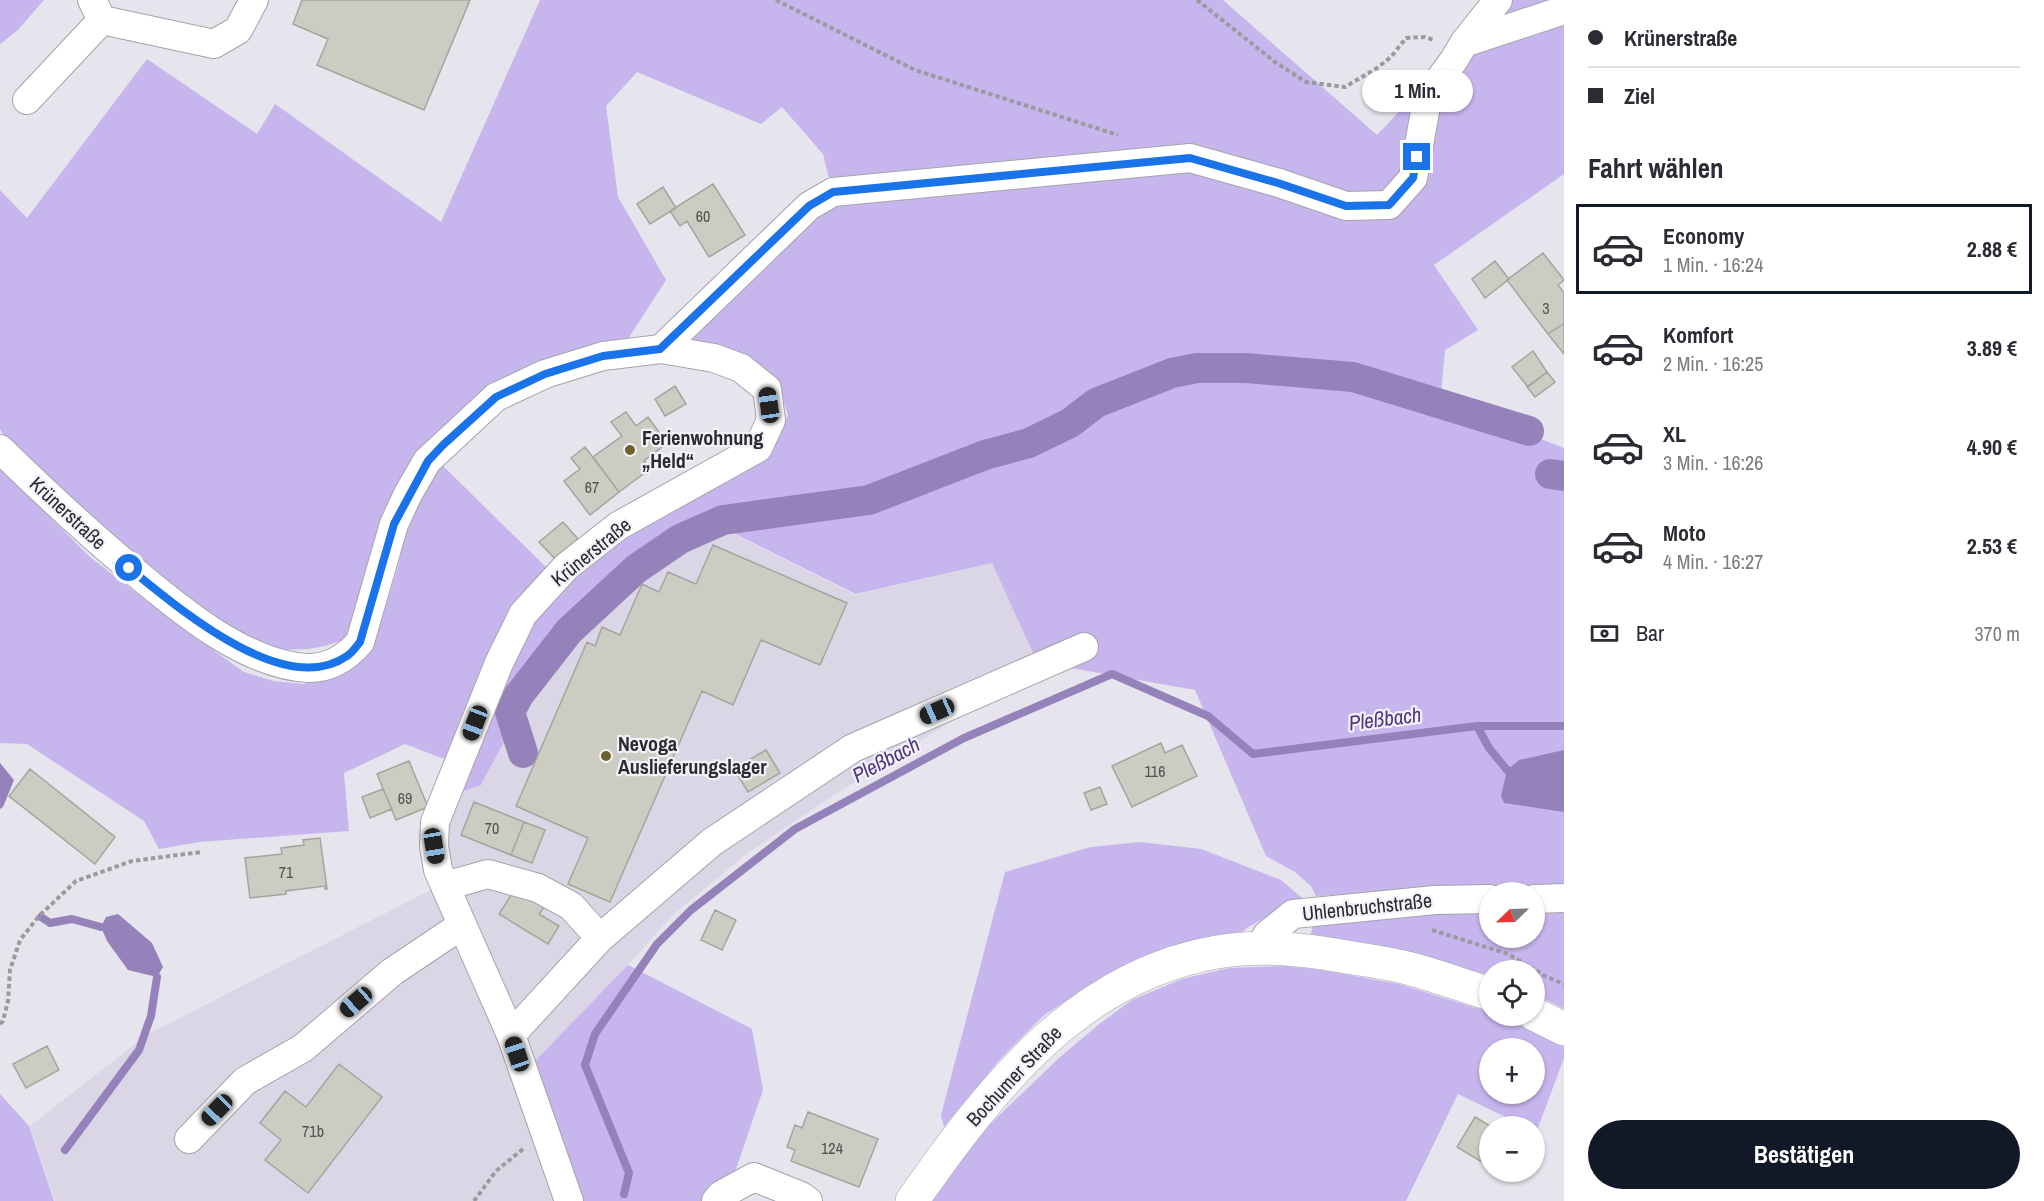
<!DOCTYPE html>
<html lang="de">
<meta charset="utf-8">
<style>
:root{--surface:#fff;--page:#f2f2f3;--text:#2b2b33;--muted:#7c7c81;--line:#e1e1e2;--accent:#111827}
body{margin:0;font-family:"Archivo Narrow",sans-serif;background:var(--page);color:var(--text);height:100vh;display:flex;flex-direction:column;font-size:22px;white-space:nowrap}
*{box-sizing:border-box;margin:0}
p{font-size:20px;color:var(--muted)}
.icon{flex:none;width:33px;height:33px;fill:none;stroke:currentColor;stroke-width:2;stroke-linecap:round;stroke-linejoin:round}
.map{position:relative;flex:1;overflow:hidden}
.panel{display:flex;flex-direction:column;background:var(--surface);width:480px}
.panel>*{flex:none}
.guide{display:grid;align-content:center;height:132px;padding:0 24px;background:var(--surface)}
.needle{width:39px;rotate:247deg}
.tools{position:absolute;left:1479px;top:882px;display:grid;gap:12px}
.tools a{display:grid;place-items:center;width:66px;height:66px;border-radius:50%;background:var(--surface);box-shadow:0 2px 4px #0004;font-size:30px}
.end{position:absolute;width:27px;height:27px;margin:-14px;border:8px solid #1a73e8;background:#fff;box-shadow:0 0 0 3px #fff}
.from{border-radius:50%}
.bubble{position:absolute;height:42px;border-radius:21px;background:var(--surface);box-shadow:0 2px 4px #0004;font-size:20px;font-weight:700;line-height:42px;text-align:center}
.car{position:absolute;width:18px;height:36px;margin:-18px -9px;border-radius:8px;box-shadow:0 0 4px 2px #0007;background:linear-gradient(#222 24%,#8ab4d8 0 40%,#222 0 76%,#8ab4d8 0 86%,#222 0)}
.guide b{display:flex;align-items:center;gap:21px;height:57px;font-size:22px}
.guide b+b{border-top:2px solid var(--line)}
.guide i{width:15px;height:15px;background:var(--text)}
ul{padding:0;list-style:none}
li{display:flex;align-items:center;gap:18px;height:90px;margin:0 12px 9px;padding:0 12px;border:3px solid transparent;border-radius:0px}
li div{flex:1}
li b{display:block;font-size:22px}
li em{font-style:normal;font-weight:700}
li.on{border-color:var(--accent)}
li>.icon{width:54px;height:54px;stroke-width:1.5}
h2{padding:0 24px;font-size:27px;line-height:72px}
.pay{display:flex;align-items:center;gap:15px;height:66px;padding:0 24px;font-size:22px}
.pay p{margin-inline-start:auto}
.button{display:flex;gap:12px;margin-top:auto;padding:12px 24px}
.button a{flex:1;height:69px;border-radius:36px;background:var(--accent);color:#fff;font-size:24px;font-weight:700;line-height:69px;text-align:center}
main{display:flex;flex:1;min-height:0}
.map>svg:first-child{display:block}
.built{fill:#dbd6e6}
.green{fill:#c7b5ee;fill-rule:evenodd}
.water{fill:#9582ba}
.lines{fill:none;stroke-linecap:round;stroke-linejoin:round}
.stream{stroke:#9582ba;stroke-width:8}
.canal{stroke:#9582ba;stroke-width:30}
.building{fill:#cdccc3;stroke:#a6a49c;stroke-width:1.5}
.minor-casing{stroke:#a5a3ab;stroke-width:30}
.major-casing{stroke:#a5a3ab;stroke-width:34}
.path{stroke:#9b9aa0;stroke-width:4;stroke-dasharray:4.5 3;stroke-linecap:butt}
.minor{stroke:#fff;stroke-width:28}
.major{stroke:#fff;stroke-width:33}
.route{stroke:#1a73e8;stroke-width:8}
.poi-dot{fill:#6c622f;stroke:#f3f1fa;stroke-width:2}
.labels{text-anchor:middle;stroke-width:4.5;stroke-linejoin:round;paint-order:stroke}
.number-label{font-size:16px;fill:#545252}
.poi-label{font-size:20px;font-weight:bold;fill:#2b2a2d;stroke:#f3f1fa;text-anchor:start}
.street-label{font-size:20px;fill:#2b2a2d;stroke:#f3f1fa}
.water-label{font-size:21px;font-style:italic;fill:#51367c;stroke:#f3f1fa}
</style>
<main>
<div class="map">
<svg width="1564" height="1201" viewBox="0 0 1564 1201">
<rect width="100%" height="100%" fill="#e6e4ec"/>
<path class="built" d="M 727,530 L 856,595 L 992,563 L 1037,662 L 941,728 L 831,797 L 749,852 L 674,914 L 613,981 L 534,1062 L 449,868 L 443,830 L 453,796 L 482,784 L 576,608 Z
M 435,888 L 511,1065 L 556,1201 L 55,1201 L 30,1126 L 148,1034 Z"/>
<path class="green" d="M 0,0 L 44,0 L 18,30 L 0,44 Z
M 540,0 L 1223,0 L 1377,135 L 1464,43 L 1508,0 L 1564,0 L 1564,174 L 1434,265 L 1478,330 L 1445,350 L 1441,393 L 1497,422 L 1564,448 L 1564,887 L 1422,890 L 1316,896 L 1311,886 L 1295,872 L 1266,856 L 1195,690 L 1037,662 L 992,563 L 856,594 L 728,530 L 576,608 L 481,785 L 453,795 L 527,622 L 610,543 L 758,459 L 778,440 L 788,415 L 776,379 L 757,362 L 732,349 L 710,346 L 693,339 L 695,327 L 831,186 L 823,154 L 782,107 L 761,124 L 637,72 L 606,106 L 618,197 L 666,280 L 628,339 L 594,344 L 534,369 L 469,407 L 355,624 L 343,640 L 325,646 L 308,649 L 284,650 L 265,645 L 239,633 L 190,603 L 94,526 L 7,440 L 0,429 L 0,190 L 27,218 L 147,59 L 257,134 L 275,104 L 441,222 Z
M 439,462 L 549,570 L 444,759 L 405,744 L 344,773 L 349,831 L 199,842 L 159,849 L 144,821 L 27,744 L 0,743 L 0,467 L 90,557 L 175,623 L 244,672 L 273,681 L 303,684 L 342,675 L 366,655 L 384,613 L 399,563 L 403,533 Z
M 1140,842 L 1201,849 L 1281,880 L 1302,898 L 1248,927 L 1238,936 L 1189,942 L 1138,959 L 1096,981 L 1043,1016 L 1000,1059 L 944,1127 L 941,1115 L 1005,872 L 1091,847 Z
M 1564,908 L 1564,1009 L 1535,994 L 1534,970 L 1490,970 L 1489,975 L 1370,944 L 1310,936 L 1315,920 L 1489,910 L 1490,938 L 1534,938 L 1535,909 Z
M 628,965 L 752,1029 L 763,1090 L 735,1172 L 709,1190 L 701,1201 L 583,1201 L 534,1062 Z
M 1285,966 L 1321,970 L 1399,984 L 1489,1012 L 1490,1016 L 1499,1016 L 1564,1045 L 1564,1058 L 1536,1133 L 1534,1126 L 1524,1126 L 1458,1094 L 1406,1201 L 930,1201 L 985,1129 L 1059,1058 L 1098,1025 L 1132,1000 L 1182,979 L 1229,968 ZM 1490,1048 L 1534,1048 L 1534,1094 L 1490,1094 Z
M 0,1094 L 29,1126 L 54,1201 L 0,1201 Z"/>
<path class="water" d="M 1564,750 L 1564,812 L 1504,803 L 1501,796 L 1507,770 L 1519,760 Z
M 0,763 L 14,780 L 3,807 L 0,809 Z
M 118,914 L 152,943 L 163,967 L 157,977 L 128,970 L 107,941 L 101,927 L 106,917 Z"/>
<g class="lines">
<path class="stream" d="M 1477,726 L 1489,748 L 1507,770
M 41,917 L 50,923 L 72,919 L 101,927
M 65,1150 L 139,1050 L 151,1016 L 157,977
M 624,1194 L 629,1173 L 585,1065 L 595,1034 L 657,944 L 691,910 L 795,829 L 964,738 L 1112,674 L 1208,716 L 1253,754 L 1477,726 L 1564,726"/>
<path class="canal" d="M 1550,474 L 1564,476
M 523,753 L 510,712 L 519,695 L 569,631 L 636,569 L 680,539 L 723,520 L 869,500 L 985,455 L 1029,443 L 1070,423 L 1096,403 L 1172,373 L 1197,368 L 1246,368 L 1353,377 L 1529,431"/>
</g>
<path class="building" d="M 302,0 L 470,0 L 424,110 L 317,65 L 328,39 L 293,24 Z
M 713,184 L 745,235 L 709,257 L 687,221 L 680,226 L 670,211 Z
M 663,187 L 676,208 L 650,224 L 637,204 Z
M 1543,253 L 1564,280 L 1558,285 L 1564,293 L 1564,326 L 1563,324 L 1548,334 L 1507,280 Z
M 1495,261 L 1509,279 L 1485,298 L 1472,279 Z
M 1563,324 L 1564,326 L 1564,354 L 1548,334 Z
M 1533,351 L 1547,372 L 1528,387 L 1512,367 Z
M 1547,372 L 1555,382 L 1535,397 L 1527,387 Z
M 675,386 L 686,404 L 665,416 L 655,399 Z
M 626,412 L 636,426 L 648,417 L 667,443 L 644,461 L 650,469 L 619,492 L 593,457 L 622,436 L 611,422 Z
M 585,447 L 619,492 L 590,515 L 564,481 L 580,469 L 571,458 Z
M 563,522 L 578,539 L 554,558 L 539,542 Z
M 713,545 L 847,603 L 820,665 L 761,640 L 733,705 L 702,691 L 610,902 L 568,884 L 588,838 L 516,806 L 587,642 L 595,646 L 602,627 L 620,635 L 642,584 L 659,592 L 668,572 L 696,584 Z
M 1161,743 L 1165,753 L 1182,745 L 1197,776 L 1132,807 L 1112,766 Z
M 766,750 L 780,773 L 748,792 L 734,769 Z
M 409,761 L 428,807 L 396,820 L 377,774 Z
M 30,769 L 115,837 L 95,864 L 9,796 Z
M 1100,787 L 1107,804 L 1091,810 L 1084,793 Z
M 383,789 L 392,809 L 370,818 L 362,797 Z
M 474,802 L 524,822 L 511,855 L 461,835 Z
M 524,822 L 545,830 L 532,863 L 511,855 Z
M 320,838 L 327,889 L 325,889 L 325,886 L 286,891 L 286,894 L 250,898 L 245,858 L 282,854 L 281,848 L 304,845 L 303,840 Z
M 515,889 L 544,907 L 539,914 L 559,926 L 548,944 L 499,914 Z
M 715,910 L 736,920 L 722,950 L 701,940 Z
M 47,1046 L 59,1070 L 26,1088 L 13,1064 Z
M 339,1064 L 382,1097 L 308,1193 L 265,1160 L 281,1140 L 260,1123 L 285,1091 L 306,1107 Z
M 808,1112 L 878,1139 L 859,1187 L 791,1161 L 795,1150 L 787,1147 L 795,1125 L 802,1128 Z
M 1475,1117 L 1490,1126 L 1490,1167 L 1457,1147 Z
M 1497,1172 L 1519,1172 L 1513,1181 Z"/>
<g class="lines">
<g class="minor-casing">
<path id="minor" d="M 102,20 L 214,44 L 238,30 L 254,0
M 1464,43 L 1564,10
M 27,100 L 102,20 L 92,0
M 661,349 L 809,206 L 833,192 L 1190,158 L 1279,183 L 1346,206 L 1389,205 L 1413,178 L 1428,95 L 1454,60 L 1464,43 L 1498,0
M 0,449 C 44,492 88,533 135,572 C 180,610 247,666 309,668 C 330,668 347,657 360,642 L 394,524 L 408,494 L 427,461 L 496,397 L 545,374 L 603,356 L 661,349 L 714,358 L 741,368 L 767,389 L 771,420 L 758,448 L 618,526 L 566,567 L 523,614 L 499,663 L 435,822 L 434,846 L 438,870 L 511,1035 L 569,1201
M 445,886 L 488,874 L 538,888 L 571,906 L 600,938
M 1534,899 L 1564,898
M 1260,949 L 1267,935 L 1293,914 L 1435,900 L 1490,899
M 511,1035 L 600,938 L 712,842 L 853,748 L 1084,647
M 189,1139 L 245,1081 L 303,1048 L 392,972 L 462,925
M 716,1201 L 721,1195 L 754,1177 L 801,1196 L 808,1201"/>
</g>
<g class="major-casing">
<path id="major" d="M 1534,1014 L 1564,1029
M 912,1201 C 990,1090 1076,976 1217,952 C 1262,944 1309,950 1353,958 C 1372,961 1393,964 1411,969 C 1438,976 1464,986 1490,994"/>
</g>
<path class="path" d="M 776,0 L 915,70 L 1118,135
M 1197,0 L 1275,62 L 1306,82 L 1345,87 L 1377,68 L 1391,57 L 1406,38 L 1425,37 L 1434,40
M 1432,930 L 1508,954 L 1545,976 L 1564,984
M 0,1024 L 3,1021 L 8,1001 L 10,970 L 20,940 L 39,916 L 76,881 L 132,861 L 201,852
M 474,1201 L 496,1171 L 523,1149"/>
<use href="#minor" class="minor"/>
<use href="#major" class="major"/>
</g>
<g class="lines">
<path class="route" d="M 129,568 C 176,606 284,700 347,656 C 352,653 356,647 360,642 L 394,524 L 428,461 L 443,445 L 496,397 L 545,374 L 603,356 L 660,349 L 809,206 L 833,192 L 1190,158 L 1278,183 L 1346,206 L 1389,205 L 1413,178 L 1417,157"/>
</g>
<g class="poi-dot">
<circle cx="630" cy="450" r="6"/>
<circle cx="606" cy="756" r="6"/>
</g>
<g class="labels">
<g class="number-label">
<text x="703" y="222">60</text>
<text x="1546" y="314">3</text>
<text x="592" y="493">67</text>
<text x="1155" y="777">116</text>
<text x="405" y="804">69</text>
<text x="492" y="834">70</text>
<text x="286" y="878">71</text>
<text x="313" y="1137">71b</text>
<text x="832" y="1154">124</text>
</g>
<g class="poi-label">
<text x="642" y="445">Ferienwohnung<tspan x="642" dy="23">„Held“</tspan></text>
<text x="618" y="751">Nevoga<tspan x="618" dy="23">Auslieferungslager</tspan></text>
</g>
<g class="street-label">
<text transform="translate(68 513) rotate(43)" y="7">Krünerstraße</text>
<text transform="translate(591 552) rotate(-39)" y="7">Krünerstraße</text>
<text transform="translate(1367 907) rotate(-6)" y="7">Uhlenbruchstraße</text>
<text transform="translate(1014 1076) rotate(-47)" y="7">Bochumer Straße</text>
</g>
<g class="water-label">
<text transform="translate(1385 719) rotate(-7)" y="7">Pleßbach</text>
<text transform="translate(886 760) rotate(-28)" y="7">Pleßbach</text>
</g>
</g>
</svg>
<div class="tools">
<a><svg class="needle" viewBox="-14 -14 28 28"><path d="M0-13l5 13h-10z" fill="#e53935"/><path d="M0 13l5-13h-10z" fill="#7c7c81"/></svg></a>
<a><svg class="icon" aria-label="locate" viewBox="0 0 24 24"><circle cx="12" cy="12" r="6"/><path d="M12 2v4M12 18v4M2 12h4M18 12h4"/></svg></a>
<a>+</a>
<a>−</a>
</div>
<i class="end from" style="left:129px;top:568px"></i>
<i class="end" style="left:1417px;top:157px"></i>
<div class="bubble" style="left:1362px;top:70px;width:111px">1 Min.</div>
<i class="car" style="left:769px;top:405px;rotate:352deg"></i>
<i class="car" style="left:937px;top:711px;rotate:246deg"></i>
<i class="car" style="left:475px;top:723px;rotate:201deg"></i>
<i class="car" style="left:434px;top:846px;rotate:171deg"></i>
<i class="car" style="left:356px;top:1002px;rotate:229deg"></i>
<i class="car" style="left:517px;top:1054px;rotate:341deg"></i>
<i class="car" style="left:217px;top:1110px;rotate:224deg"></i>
</div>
<section class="panel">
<div class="guide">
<b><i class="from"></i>Krünerstraße</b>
<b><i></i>Ziel</b>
</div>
<h2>Fahrt wählen</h2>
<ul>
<li class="on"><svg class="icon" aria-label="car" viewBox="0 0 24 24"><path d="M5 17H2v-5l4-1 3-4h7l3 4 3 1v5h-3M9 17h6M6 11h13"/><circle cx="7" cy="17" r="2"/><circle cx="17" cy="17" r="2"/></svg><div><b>Economy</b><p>1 Min. · 16:24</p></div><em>2.88 €</em></li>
<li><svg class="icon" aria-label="car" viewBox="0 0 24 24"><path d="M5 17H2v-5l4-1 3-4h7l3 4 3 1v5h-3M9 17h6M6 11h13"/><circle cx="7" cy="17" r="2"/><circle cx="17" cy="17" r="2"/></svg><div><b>Komfort</b><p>2 Min. · 16:25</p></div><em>3.89 €</em></li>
<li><svg class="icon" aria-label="car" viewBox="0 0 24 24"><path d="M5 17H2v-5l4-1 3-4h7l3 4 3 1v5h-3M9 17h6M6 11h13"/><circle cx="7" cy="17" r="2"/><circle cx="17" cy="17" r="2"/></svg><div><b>XL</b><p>3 Min. · 16:26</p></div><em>4.90 €</em></li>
<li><svg class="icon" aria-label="car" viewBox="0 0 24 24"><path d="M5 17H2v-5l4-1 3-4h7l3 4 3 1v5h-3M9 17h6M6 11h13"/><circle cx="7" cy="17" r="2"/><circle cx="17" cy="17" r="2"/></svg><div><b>Moto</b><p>4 Min. · 16:27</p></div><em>2.53 €</em></li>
</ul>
<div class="pay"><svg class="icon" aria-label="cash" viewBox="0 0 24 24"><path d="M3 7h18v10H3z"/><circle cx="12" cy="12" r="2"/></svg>Bar<p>370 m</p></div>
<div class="button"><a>Bestätigen</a></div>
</section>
</main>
